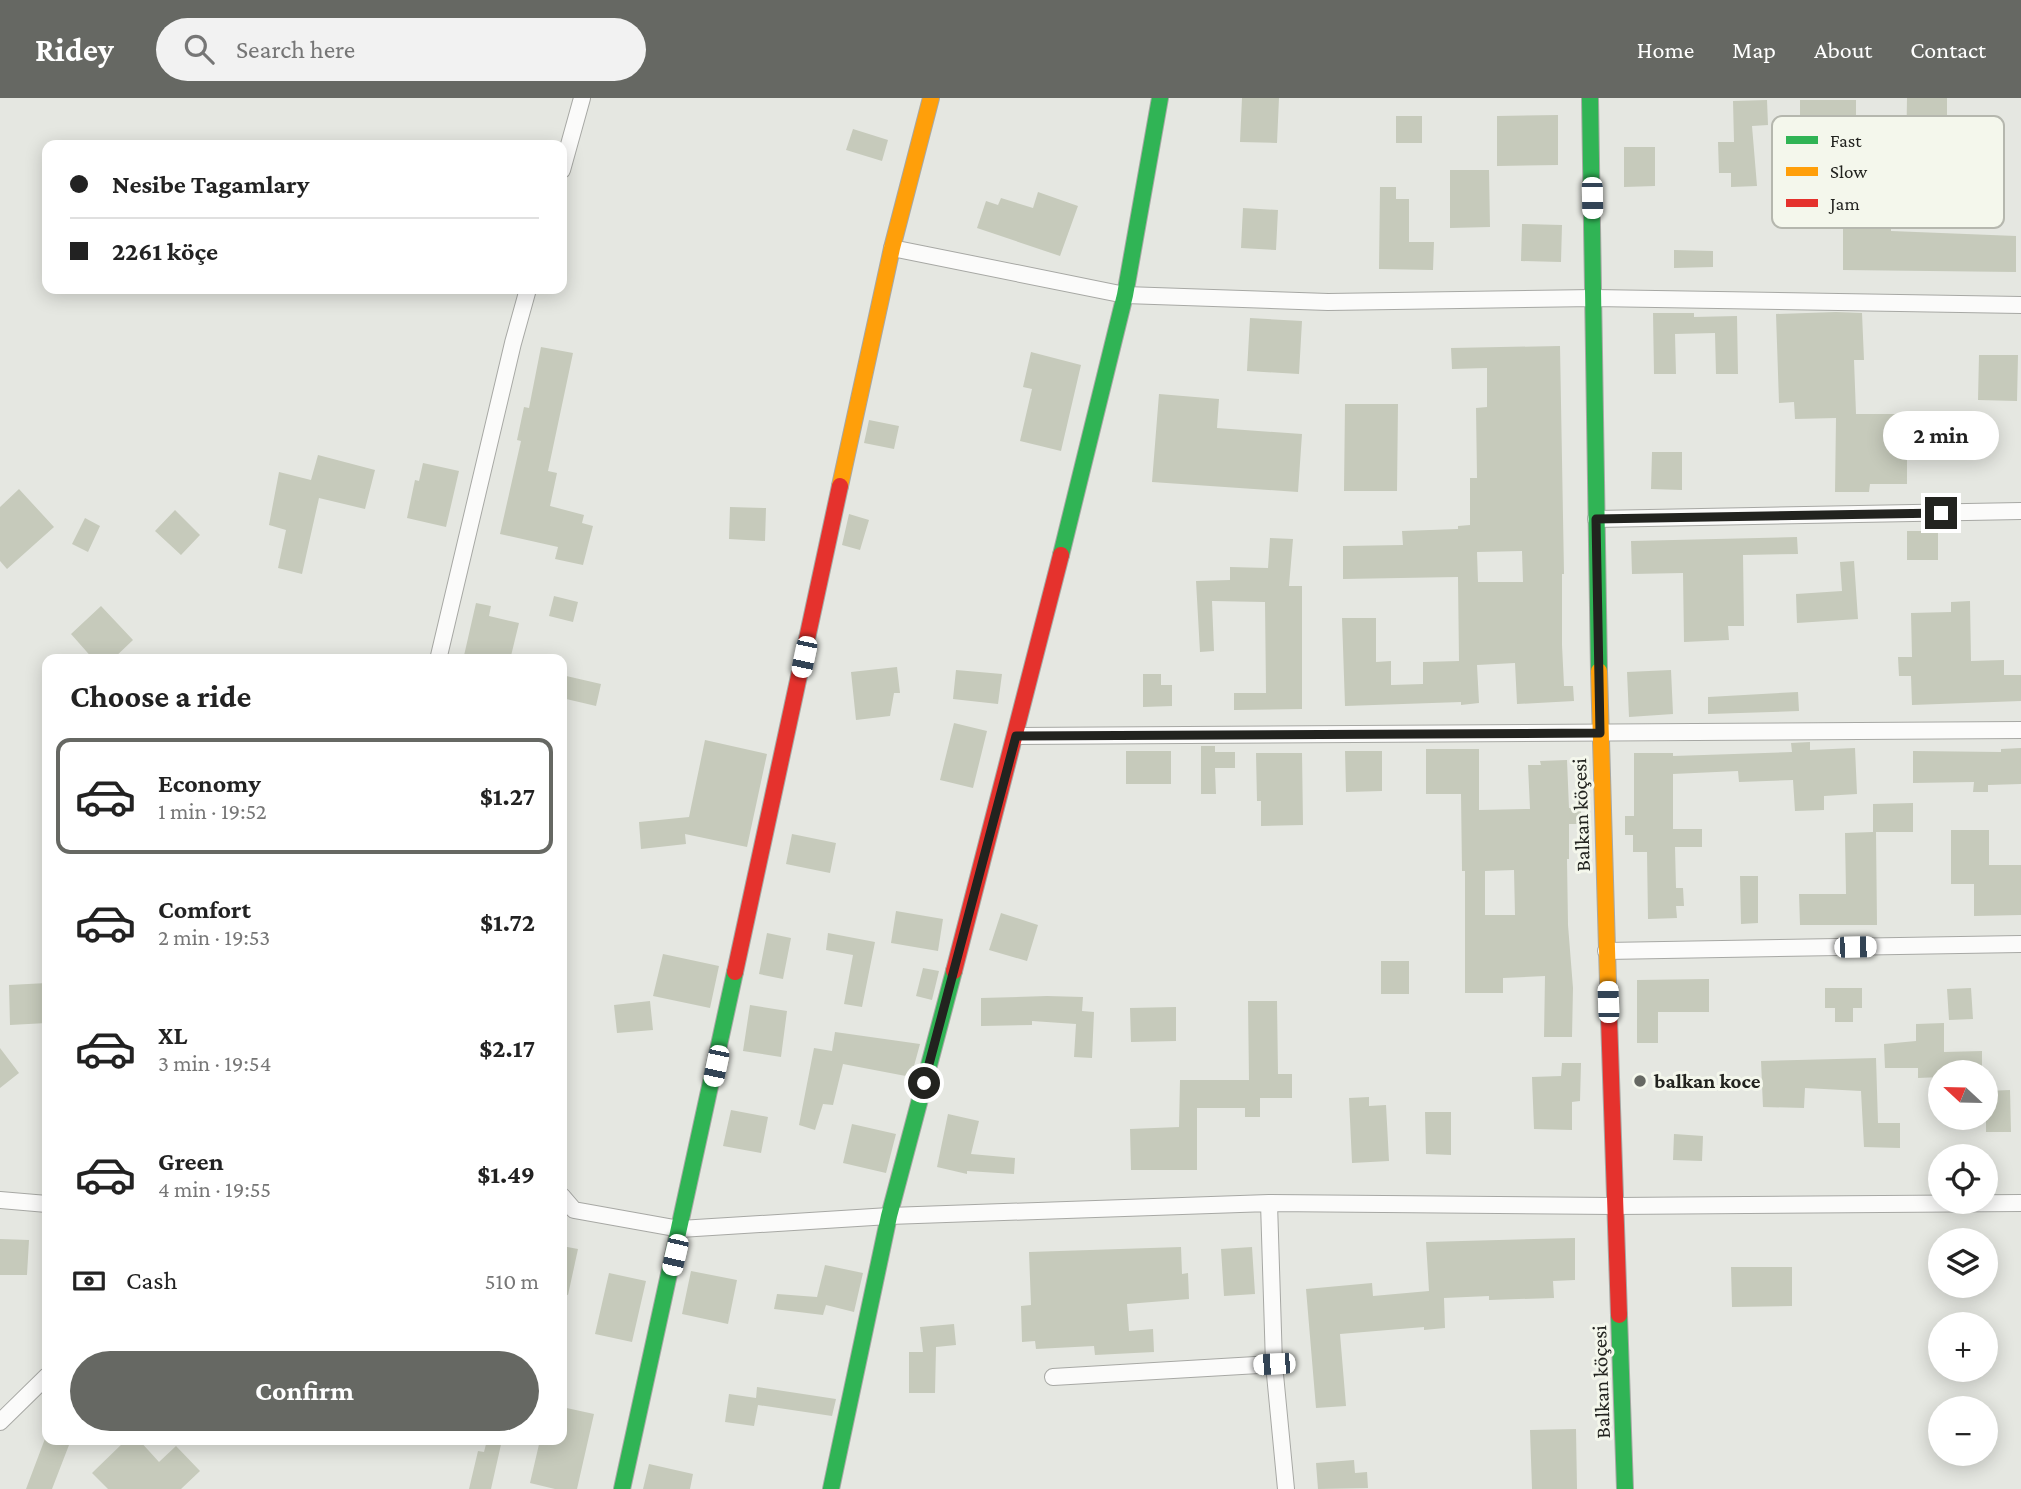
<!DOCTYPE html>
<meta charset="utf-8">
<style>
:root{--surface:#fff;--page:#f2f2f2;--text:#222;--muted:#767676;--line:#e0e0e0;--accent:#666863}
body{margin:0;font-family:"Crimson Pro",serif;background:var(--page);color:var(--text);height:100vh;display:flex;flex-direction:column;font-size:26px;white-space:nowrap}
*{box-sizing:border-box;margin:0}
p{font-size:23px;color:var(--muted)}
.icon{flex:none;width:38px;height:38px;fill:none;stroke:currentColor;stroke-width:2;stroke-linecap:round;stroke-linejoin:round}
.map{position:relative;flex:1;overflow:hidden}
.panel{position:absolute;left:42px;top:556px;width:525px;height:791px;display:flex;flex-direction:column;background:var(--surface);border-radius:14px;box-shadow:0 4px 18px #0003}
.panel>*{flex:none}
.top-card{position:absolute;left:42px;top:42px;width:525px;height:154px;border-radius:14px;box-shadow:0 4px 18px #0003;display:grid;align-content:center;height:154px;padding:0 28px;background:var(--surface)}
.needle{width:46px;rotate:292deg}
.fabs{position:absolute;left:1928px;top:962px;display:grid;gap:14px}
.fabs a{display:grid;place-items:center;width:70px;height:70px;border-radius:50%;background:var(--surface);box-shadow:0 4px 18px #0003;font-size:35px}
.end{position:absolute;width:32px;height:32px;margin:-16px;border:9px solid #22231f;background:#fff;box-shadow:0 0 0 4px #fff}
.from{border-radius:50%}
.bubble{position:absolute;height:49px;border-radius:24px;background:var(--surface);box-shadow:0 4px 18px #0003;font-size:23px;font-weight:700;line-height:49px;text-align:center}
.car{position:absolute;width:21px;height:42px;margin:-21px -10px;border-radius:9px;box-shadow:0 0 5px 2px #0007;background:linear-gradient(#fff 24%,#345 0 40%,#fff 0 76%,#345 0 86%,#fff 0)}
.top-card b{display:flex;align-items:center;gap:24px;height:66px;font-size:26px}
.top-card b+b{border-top:2px solid var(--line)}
.top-card i{width:18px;height:18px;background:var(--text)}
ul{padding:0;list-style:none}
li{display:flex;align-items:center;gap:21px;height:116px;margin:0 14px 10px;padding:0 14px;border:4px solid transparent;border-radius:14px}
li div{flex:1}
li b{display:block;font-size:26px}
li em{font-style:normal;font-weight:700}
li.current{border-color:var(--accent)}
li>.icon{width:63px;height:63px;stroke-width:1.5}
h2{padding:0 28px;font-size:32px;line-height:84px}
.pay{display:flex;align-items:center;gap:18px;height:77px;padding:0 28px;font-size:26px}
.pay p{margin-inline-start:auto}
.action{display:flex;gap:14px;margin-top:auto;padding:14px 28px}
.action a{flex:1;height:80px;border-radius:42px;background:var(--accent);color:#fff;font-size:28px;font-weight:700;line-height:80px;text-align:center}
header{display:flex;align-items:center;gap:42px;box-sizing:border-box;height:98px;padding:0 35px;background:var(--accent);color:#fff}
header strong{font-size:33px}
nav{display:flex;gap:38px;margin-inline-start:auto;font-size:24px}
.search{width:490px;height:63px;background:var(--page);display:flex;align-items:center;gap:18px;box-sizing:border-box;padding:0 24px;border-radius:38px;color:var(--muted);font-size:26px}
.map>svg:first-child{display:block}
.building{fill:#c6cabb;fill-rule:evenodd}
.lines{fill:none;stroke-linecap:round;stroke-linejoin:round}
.street-casing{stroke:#a7a8a4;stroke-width:18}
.fast-casing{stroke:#a7a8a4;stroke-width:18}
.slow-casing{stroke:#a7a8a4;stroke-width:18}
.jam-casing{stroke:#a7a8a4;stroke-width:18}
.street{stroke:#fbfbfa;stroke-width:16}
.fast{stroke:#30b455;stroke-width:16}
.slow{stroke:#ff9f0a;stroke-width:16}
.jam{stroke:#e5322d;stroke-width:16}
.route{stroke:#22231f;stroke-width:9}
.poi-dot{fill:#666863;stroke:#f4f7ec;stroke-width:2.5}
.labels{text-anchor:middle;stroke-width:6;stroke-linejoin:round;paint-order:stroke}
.street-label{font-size:21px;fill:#22231f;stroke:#f4f7ec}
.poi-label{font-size:21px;font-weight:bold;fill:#22231f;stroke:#f4f7ec;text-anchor:start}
.key{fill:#f4f7ec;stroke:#b5b7ae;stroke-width:2}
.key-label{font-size:19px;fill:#22231f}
</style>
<header>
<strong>Ridey</strong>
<div class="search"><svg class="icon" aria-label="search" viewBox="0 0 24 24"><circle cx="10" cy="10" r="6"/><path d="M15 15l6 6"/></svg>Search here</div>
<nav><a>Home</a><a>Map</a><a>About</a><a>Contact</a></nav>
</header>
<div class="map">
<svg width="2021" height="1391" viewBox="0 0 2021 1391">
<rect width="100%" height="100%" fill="#e5e7e1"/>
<path class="building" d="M 1242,0 L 1279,0 L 1277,45 L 1240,44 Z
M 1907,0 L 1947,0 L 1947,33 L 1964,33 L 1963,89 L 1923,89 L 1922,100 L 1891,100 L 1891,133 L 2016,138 L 2016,174 L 1843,172 L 1843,72 L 1883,72 L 1883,61 L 1906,61 Z
M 1767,2 L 1768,27 L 1752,28 L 1757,88 L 1731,89 L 1731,75 L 1719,75 L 1718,44 L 1734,44 L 1733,3 Z
M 1800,2 L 1856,2 L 1856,27 L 1848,27 L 1848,34 L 1813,34 L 1813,28 L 1800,28 Z
M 1558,17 L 1558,67 L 1497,68 L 1497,18 Z
M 1396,18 L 1422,18 L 1422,45 L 1396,45 Z
M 853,31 L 888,42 L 882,63 L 846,52 Z
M 1624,49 L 1655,49 L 1655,88 L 1624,89 Z
M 1450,72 L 1489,72 L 1490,129 L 1450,130 Z
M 1380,89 L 1396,89 L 1396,101 L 1409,101 L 1409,144 L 1434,144 L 1433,172 L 1379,171 Z
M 1038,94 L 1078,108 L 1060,158 L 977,130 L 986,103 L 998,107 L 1001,100 L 1033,110 Z
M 1243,110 L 1278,112 L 1276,152 L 1241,150 Z
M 1522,126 L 1562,127 L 1561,164 L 1521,163 Z
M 1674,152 L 1713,153 L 1713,169 L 1674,170 Z
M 1836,214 L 1862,215 L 1864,262 L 1854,262 L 1856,316 L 1907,316 L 1907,386 L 1870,386 L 1869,394 L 1835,394 L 1836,320 L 1795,321 L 1794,304 L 1779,305 L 1776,216 Z
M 1653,215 L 1694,215 L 1694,219 L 1737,218 L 1738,276 L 1716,276 L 1715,235 L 1675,236 L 1676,276 L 1654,276 Z
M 1250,220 L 1302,223 L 1299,276 L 1247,273 Z
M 1560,248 L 1564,476 L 1562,476 L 1562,547 L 1564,588 L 1573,588 L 1574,603 L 1517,606 L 1515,565 L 1477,567 L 1479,605 L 1461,607 L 1461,604 L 1345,608 L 1342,520 L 1376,520 L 1376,564 L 1391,563 L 1391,587 L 1423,586 L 1423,564 L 1459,563 L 1458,479 L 1343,481 L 1343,448 L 1403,447 L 1402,433 L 1458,431 L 1458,428 L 1470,427 L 1470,380 L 1477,380 L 1476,310 L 1487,309 L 1487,270 L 1452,271 L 1451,250 ZM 1522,453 L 1523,484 L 1478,484 L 1477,454 Z
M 541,249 L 573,255 L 548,373 L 557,375 L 550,408 L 584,417 L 582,425 L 593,428 L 583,467 L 555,461 L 558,449 L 500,436 L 521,343 L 517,342 L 524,309 L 529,310 Z
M 1031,254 L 1081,267 L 1061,353 L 1020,343 L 1032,291 L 1023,289 Z
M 1979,257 L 2018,257 L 2017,303 L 1978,302 Z
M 1159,296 L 1219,301 L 1217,330 L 1302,336 L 1298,394 L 1152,384 Z
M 1345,306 L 1398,306 L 1397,393 L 1344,393 Z
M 869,322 L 899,328 L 894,351 L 864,345 Z
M 1652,354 L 1682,354 L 1682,392 L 1651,391 Z
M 318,357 L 375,372 L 365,411 L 319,400 L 302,476 L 278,470 L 286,432 L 269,427 L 279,374 L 311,382 Z
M 423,365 L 459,373 L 446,429 L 407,420 L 415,382 L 419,383 Z
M 19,391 L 54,429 L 7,471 L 0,463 L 0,409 Z
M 730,409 L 766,410 L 765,443 L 729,441 Z
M 175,412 L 200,437 L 181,457 L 155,433 Z
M 849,416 L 869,422 L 860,452 L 842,447 Z
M 85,420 L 100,428 L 88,454 L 72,446 Z
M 1907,433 L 1938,433 L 1938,462 L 1907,462 Z
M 1797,439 L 1798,456 L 1743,457 L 1744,528 L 1728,528 L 1729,542 L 1684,544 L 1683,475 L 1632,476 L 1631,443 Z
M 1270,440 L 1293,441 L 1289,488 L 1302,488 L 1302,611 L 1234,612 L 1234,595 L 1266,595 L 1265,504 L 1212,503 L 1214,553 L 1200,554 L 1196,483 L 1230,482 L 1230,469 L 1268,470 Z
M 1854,463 L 1858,521 L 1797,525 L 1796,496 L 1842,493 L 1840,464 Z
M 554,498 L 578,504 L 573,524 L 549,518 Z
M 1970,503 L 1971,563 L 2004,562 L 2004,577 L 2021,577 L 2021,603 L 1912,607 L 1911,578 L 1899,578 L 1898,559 L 1912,559 L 1911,515 L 1951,514 L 1951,504 Z
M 476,505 L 491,508 L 489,518 L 519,525 L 510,562 L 463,562 Z
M 101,508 L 133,542 L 112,562 L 94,562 L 71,536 Z
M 897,569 L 900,595 L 894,595 L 890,618 L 856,622 L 851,574 Z
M 956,572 L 1002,576 L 998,606 L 953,601 Z
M 1671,572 L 1673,616 L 1629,619 L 1627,574 Z
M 1143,576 L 1161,576 L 1161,587 L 1172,587 L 1172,608 L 1143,609 Z
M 562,577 L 601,586 L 596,608 L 562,600 Z
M 1798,594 L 1799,613 L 1708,616 L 1708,599 Z
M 954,625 L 987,633 L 973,690 L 940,682 Z
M 705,642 L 767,656 L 747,749 L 685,736 L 686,746 L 641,751 L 639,724 L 689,719 Z
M 1810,644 L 1810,652 L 1855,650 L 1857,696 L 1824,698 L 1824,712 L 1795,713 L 1793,682 L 1739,684 L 1738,673 L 1673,676 L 1673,731 L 1702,731 L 1702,749 L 1675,749 L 1676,790 L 1683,790 L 1684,808 L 1676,808 L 1677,820 L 1648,821 L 1647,754 L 1633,754 L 1633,737 L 1625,737 L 1625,718 L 1634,718 L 1634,655 L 1673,655 L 1673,658 L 1792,654 L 1791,645 Z
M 1201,648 L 1215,648 L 1215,654 L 1235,654 L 1235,670 L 1215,670 L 1216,696 L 1201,696 Z
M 2021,650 L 2021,686 L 1988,687 L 1988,694 L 1973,694 L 1974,684 L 1913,685 L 1913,653 L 2001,654 L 2001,651 Z
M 1426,651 L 1479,651 L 1479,712 L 1530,711 L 1528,667 L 1541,667 L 1540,663 L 1567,662 L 1569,710 L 1581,710 L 1581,726 L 1569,726 L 1569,761 L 1567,761 L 1568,827 L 1573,890 L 1572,939 L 1544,939 L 1545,878 L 1503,880 L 1503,895 L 1465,895 L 1465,773 L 1462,773 L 1461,696 L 1426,696 ZM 1514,772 L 1515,817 L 1485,817 L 1485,773 Z
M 1126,653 L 1171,653 L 1171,686 L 1126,686 Z
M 1345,653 L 1382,653 L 1382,693 L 1346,694 Z
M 1256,655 L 1302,655 L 1303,727 L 1261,728 L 1261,703 L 1257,703 Z
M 1913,705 L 1913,734 L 1876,734 L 1877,827 L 1800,827 L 1799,796 L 1846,796 L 1845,735 L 1873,734 L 1873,706 Z
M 1951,732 L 1989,732 L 1989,767 L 2021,767 L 2021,817 L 1974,818 L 1974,786 L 1951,786 Z
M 792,736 L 836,745 L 830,775 L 786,766 Z
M 1740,778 L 1758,778 L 1758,825 L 1741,826 Z
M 896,813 L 943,821 L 938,853 L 891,845 Z
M 1001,815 L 1038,827 L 1027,863 L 989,852 Z
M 767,835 L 791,840 L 783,881 L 759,876 Z
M 828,835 L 875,844 L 862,909 L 844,906 L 853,857 L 826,852 Z
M 663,856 L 719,868 L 710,910 L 653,898 Z
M 1381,863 L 1409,863 L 1409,896 L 1381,896 Z
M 923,870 L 939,873 L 932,902 L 916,898 Z
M 1709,881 L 1709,914 L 1658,914 L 1658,945 L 1637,945 L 1637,882 Z
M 47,885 L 47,925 L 10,927 L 9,887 Z
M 1825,890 L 1862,890 L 1862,910 L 1853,910 L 1853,924 L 1835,924 L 1835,910 L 1825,910 Z
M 1971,890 L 1973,921 L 1949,922 L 1947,891 Z
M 1047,898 L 1083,899 L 1082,913 L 1094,914 L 1092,960 L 1074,959 L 1076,926 L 1032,923 L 1032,927 L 981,928 L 981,900 Z
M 650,903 L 653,932 L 617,935 L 614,907 Z
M 1248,903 L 1277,903 L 1278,976 L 1292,976 L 1292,1000 L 1260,1000 L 1260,1019 L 1245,1019 L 1245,1010 L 1197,1010 L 1197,1072 L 1131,1072 L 1130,1031 L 1179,1029 L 1180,982 L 1249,982 Z
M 750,907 L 787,913 L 781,959 L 743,953 Z
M 1176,909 L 1176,943 L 1131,944 L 1130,910 Z
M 1944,925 L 1944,954 L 1982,953 L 1982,975 L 1941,975 L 1941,979 L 1918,980 L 1918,970 L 1885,970 L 1884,946 L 1916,943 L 1916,926 Z
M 835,934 L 920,946 L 911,979 L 843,966 L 833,1007 L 823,1006 L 815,1032 L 799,1027 L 814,950 L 832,953 Z
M 0,950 L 19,975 L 0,990 Z
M 1876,960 L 1878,1025 L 1900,1025 L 1900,1050 L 1864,1049 L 1861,993 L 1805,990 L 1804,1010 L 1763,1009 L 1761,963 Z
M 1562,965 L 1581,965 L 1580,1003 L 1572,1004 L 1572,1032 L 1534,1031 L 1532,979 L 1561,978 Z
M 2010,992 L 2011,1034 L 1986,1034 L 1986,993 Z
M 1369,999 L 1369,1008 L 1386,1007 L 1389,1063 L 1352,1065 L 1349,1000 Z
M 731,1012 L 768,1019 L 761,1055 L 723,1048 Z
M 1425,1014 L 1451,1014 L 1451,1057 L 1426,1056 Z
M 948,1016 L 979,1023 L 971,1056 L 1015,1060 L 1014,1076 L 967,1073 L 967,1076 L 937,1069 Z
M 852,1026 L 896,1036 L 886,1075 L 843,1065 Z
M 1674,1036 L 1703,1038 L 1702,1063 L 1673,1062 Z
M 1575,1140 L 1575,1182 L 1553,1183 L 1554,1200 L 1489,1202 L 1489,1198 L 1444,1200 L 1445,1230 L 1424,1232 L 1424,1229 L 1340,1236 L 1346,1308 L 1316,1310 L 1306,1191 L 1372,1185 L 1373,1198 L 1429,1193 L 1426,1144 Z
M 0,1141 L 29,1142 L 27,1177 L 0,1177 Z
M 562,1148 L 578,1151 L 568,1197 L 562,1196 Z
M 1181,1149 L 1182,1176 L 1188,1175 L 1189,1201 L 1127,1206 L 1129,1233 L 1153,1231 L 1154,1254 L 1095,1257 L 1094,1248 L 1036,1251 L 1035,1243 L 1022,1244 L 1021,1208 L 1031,1207 L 1029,1154 Z
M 1252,1149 L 1255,1196 L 1224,1198 L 1221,1151 Z
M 825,1167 L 863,1175 L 854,1214 L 826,1207 L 823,1217 L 774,1211 L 777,1196 L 817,1199 Z
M 1731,1169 L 1792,1169 L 1792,1208 L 1732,1209 Z
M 691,1173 L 737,1182 L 728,1226 L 682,1216 Z
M 609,1175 L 646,1183 L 632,1244 L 595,1236 Z
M 954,1226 L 956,1247 L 936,1249 L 935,1295 L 909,1295 L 909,1254 L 923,1254 L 920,1229 Z
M 757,1289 L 836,1301 L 832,1318 L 758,1307 L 754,1328 L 725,1324 L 729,1296 L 756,1300 Z
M 562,1309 L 594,1316 L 577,1391 L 555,1391 L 530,1385 L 540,1342 L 562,1342 Z
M 1576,1331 L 1577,1391 L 1532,1391 L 1530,1332 Z
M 46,1338 L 47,1342 L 56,1342 L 69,1347 L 52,1391 L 26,1391 Z
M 126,1342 L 139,1342 L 159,1364 L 176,1348 L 200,1373 L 181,1391 L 108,1391 L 92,1375 Z
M 487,1342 L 502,1342 L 491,1391 L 469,1391 L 478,1353 L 484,1354 Z
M 1354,1362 L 1355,1375 L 1367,1374 L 1368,1390 L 1318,1391 L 1316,1365 Z
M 649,1366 L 693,1376 L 690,1391 L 643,1391 Z"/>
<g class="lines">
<g class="street-casing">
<path id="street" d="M 562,72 L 582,0
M 892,150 L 1125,197 L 1328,204 L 1594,200 L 2021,207
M 1596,421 L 2021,413
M 438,562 L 513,245 L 528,191
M 1016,638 L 2021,632
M 1606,853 L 2021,846
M 562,1098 L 574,1112 L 680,1131 L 889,1118 L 1269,1105
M 0,1102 L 47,1106
M 1053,1279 L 1274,1266
M 0,1324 L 47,1278
M 1286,1391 L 1274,1266 L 1269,1105 L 1615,1108 L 2021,1105"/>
</g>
<g class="fast-casing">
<path id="fast" d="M 1590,0 L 1599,573
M 1061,457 L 1125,197 L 1160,0
M 1619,1217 L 1625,1391
M 622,1391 L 735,874
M 831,1391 L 889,1118 L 954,873"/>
</g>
<g class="slow-casing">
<path id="slow" d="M 840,388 L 892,150 L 931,0
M 1599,573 L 1609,920"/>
</g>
<g class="jam-casing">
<path id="jam" d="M 954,873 L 1061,457
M 735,874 L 840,388
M 1609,920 L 1619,1217"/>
</g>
<use href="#street" class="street"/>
<use href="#fast" class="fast"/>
<use href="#slow" class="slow"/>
<use href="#jam" class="jam"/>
</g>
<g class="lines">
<path class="route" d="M 924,985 L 1016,638 L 1600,635 L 1596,421 L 1941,415"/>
</g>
<circle class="poi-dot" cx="1640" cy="983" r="7"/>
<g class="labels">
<g class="street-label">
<text transform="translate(1581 717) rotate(-92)" y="7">Balkan köçesi</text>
<text transform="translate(1601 1284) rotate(-92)" y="7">Balkan köçesi</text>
</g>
<g class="poi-label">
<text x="1654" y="990">balkan koce</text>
</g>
</g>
<rect x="1772" y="18" width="232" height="112" rx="10" class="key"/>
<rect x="1786" y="38" width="32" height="8" fill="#30b455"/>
<rect x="1786" y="69" width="32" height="9" fill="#ff9f0a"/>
<rect x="1786" y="101" width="32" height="8" fill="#e5322d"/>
<g class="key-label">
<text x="1830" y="49">Fast</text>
<text x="1830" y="80">Slow</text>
<text x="1830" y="112">Jam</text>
</g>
</svg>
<div class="fabs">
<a><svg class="needle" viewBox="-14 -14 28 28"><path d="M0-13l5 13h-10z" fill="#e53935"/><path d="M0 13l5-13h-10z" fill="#767676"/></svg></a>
<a><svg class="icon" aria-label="locate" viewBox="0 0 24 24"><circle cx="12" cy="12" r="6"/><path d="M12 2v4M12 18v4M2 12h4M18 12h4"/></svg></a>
<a><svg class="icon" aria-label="layers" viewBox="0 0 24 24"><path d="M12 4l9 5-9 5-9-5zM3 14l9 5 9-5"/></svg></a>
<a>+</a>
<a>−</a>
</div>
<i class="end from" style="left:924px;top:985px"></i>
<i class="end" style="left:1941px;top:415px"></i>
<div class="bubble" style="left:1883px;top:313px;width:116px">2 min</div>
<i class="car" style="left:1592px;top:100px;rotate:179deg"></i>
<i class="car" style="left:804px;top:559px;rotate:192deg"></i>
<i class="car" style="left:1855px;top:849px;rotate:89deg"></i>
<i class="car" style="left:1608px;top:904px;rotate:358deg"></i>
<i class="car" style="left:716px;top:968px;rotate:192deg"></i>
<i class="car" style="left:675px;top:1157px;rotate:193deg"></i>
<i class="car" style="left:1274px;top:1266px;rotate:267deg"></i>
<div class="top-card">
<b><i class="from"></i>Nesibe Tagamlary</b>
<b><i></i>2261 köçe</b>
</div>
<section class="panel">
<h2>Choose a ride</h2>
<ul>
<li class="current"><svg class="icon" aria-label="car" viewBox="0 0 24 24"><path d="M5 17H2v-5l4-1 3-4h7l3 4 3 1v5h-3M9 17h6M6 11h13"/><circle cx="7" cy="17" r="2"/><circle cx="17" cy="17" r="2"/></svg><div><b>Economy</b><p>1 min · 19:52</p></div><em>$1.27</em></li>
<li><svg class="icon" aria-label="car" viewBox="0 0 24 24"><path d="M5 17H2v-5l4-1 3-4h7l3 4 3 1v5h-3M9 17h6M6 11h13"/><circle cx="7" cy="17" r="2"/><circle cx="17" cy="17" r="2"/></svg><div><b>Comfort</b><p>2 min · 19:53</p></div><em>$1.72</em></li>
<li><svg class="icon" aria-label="car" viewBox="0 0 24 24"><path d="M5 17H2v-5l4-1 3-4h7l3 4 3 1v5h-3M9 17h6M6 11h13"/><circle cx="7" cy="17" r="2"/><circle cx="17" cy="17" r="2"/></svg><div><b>XL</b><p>3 min · 19:54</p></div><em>$2.17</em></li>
<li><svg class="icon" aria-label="car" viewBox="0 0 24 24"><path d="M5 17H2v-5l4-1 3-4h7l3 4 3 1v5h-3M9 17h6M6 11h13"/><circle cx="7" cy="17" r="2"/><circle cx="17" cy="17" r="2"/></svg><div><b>Green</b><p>4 min · 19:55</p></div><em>$1.49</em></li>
</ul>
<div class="pay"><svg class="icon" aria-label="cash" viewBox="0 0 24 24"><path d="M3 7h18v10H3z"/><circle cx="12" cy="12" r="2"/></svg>Cash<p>510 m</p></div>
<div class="action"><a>Confirm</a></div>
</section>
</div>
